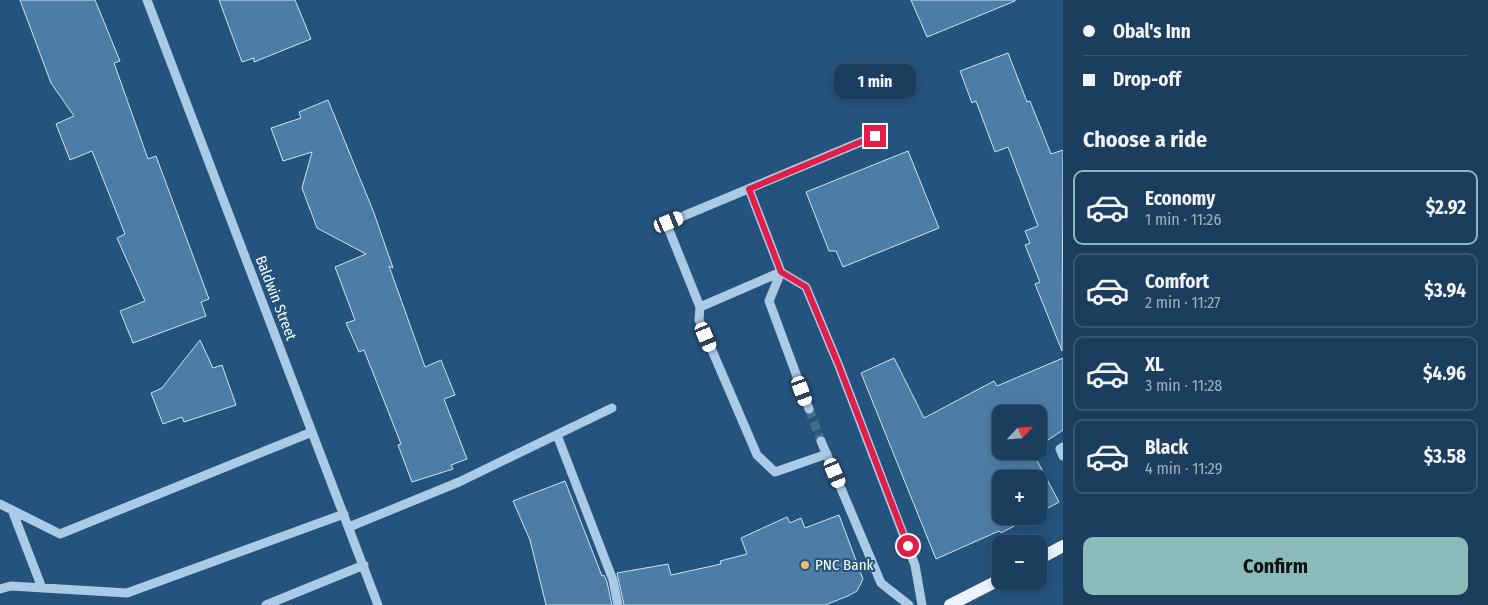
<!DOCTYPE html>
<meta charset="utf-8">
<style>
:root{--surface:#1b3e5e;--page:#244564;--text:#f1f3f6;--muted:#a0aebc;--line:#395773;--accent:#8bbbb9}
body{margin:0;font-family:"Fira Sans Condensed",sans-serif;background:var(--page);color:var(--text);height:100vh;display:flex;flex-direction:column;font-size:19px;white-space:nowrap}
*{box-sizing:border-box;margin:0}
p{font-size:16px;color:var(--muted)}
.icon{flex:none;width:28px;height:28px;fill:none;stroke:currentColor;stroke-width:2;stroke-linecap:round;stroke-linejoin:round}
.map{position:relative;flex:1;overflow:hidden}
.side{display:flex;flex-direction:column;background:var(--surface);width:425px}
.side>*{flex:none}
.banner{display:grid;align-content:center;height:110px;padding:0 20px;background:var(--surface)}
.needle{width:32px;rotate:64deg}
.controls{position:absolute;left:992px;top:405px;display:grid;gap:10px}
.controls a{display:grid;place-items:center;width:55px;height:55px;border-radius:10px;background:var(--surface);box-shadow:0 2px 12px #0003,0 0 0 1px var(--line);font-size:25px}
.end{position:absolute;width:22px;height:22px;margin:-11px;border:6px solid #e11d48;background:#fff;box-shadow:0 0 0 2px #fff}
.from{border-radius:50%}
.bubble{position:absolute;height:35px;border-radius:10px;background:var(--surface);box-shadow:0 2px 12px #0003,0 0 0 1px var(--line);font-size:16px;font-weight:700;line-height:35px;text-align:center}
.car{position:absolute;width:15px;height:30px;margin:-15px -8px;border-radius:6px;box-shadow:0 0 4px 1px #0007;background:linear-gradient(#fff 24%,#345 0 40%,#fff 0 76%,#345 0 86%,#fff 0)}
.banner b{display:flex;align-items:center;gap:18px;height:48px;font-size:19px}
.banner b+b{border-top:1px solid var(--line)}
.banner i{width:12px;height:12px;background:var(--text)}
ul{padding:0;list-style:none}
li{display:flex;align-items:center;gap:15px;height:75px;margin:0 10px 8px;padding:0 10px;border:2px solid var(--line);border-radius:10px}
li div{flex:1}
li b{display:block;font-size:19px}
li em{font-style:normal;font-weight:700}
li.selected{border-color:var(--accent)}
li>.icon{width:45px;height:45px;stroke-width:1.5}
h2{padding:0 20px;font-size:22px;line-height:60px}
.cta{display:flex;gap:10px;margin-top:auto;padding:10px 20px}
.cta a{flex:1;height:58px;border-radius:10px;background:var(--accent);color:#111;font-size:20px;font-weight:700;line-height:58px;text-align:center}
main{display:flex;flex:1;min-height:0}
.map>svg:first-child{display:block}
.building{fill:#4d7da7;stroke:#cde2f5}
.lines{fill:none;stroke-linecap:round;stroke-linejoin:round}
.minor-tunnel{stroke:#456d91;stroke-width:9;stroke-dasharray:9 4.5;stroke-linecap:butt}
.minor{stroke:#aacae6;stroke-width:9}
.major{stroke:#ebf3fd;stroke-width:12}
.route{stroke:#e11d48;stroke-width:6}
.poi-dot{fill:#f0bf6e;stroke:#24537e;stroke-width:2}
.labels{text-anchor:middle;stroke-width:4;stroke-linejoin:round;paint-order:stroke}
.street-label{font-size:15px;fill:#fff;stroke:#24537e}
.poi-label{font-size:15px;fill:#fff;stroke:#24537e;text-anchor:start}
</style>
<main>
<div class="map">
<svg width="1063" height="605" viewBox="0 0 1063 605">
<rect width="100%" height="100%" fill="#24537e"/>
<path class="building" d="M 20,0 L 95,0 L 120,61 L 114,63 L 148,159 L 156,156 L 209,299 L 201,302 L 206,316 L 133,343 L 120,311 L 145,301 L 117,238 L 125,234 L 92,151 L 70,160 L 56,124 L 74,116 L 51,83 Z
M 219,0 L 295,0 L 311,39 L 254,62 L 254,58 L 242,62 Z
M 911,0 L 1015,0 L 1015,1 L 927,37 Z
M 1008,53 L 1027,102 L 1030,101 L 1051,154 L 1063,150 L 1062,351 L 1035,284 L 1040,282 L 1025,245 L 1030,243 L 1025,231 L 1038,226 L 1008,147 L 995,152 L 976,101 L 972,103 L 960,71 Z
M 328,100 L 374,213 L 393,268 L 389,266 L 425,367 L 441,360 L 455,395 L 444,399 L 467,459 L 451,465 L 453,469 L 412,482 L 398,445 L 401,444 L 364,350 L 359,352 L 346,323 L 355,320 L 335,267 L 366,254 L 317,228 L 302,188 L 312,152 L 283,161 L 271,128 L 301,118 L 299,112 Z
M 908,151 L 939,228 L 843,267 L 836,251 L 829,251 L 806,192 Z
M 200,340 L 213,368 L 222,365 L 236,405 L 184,422 L 182,417 L 163,424 L 151,393 L 162,388 Z
M 894,358 L 924,418 L 994,381 L 997,386 L 1063,358 L 1063,430 L 1039,446 L 1039,414 L 1001,414 L 1001,451 L 1032,451 L 1059,502 L 1039,513 L 1039,479 L 1001,479 L 1001,516 L 1033,516 L 1001,533 L 999,531 L 936,559 L 861,373 Z
M 565,481 L 602,576 L 604,575 L 607,582 L 612,605 L 546,605 L 530,540 L 513,501 Z
M 839,515 L 863,579 L 857,591 L 848,596 L 825,605 L 624,605 L 617,573 L 668,564 L 671,575 L 721,564 L 720,561 L 747,554 L 741,538 L 787,517 L 790,523 L 801,518 L 805,528 Z"/>
<g class="lines">
<path class="minor-tunnel" d="M 809,409 L 821,441"/>
<path class="minor" d="M 147,0 L 378,605
M 749,189 L 781,272 L 700,307 L 667,225 L 669,222 L 875,136
M 700,307 L 699,320 L 757,455 L 775,472 L 827,454
M 809,409 L 769,301 L 781,272 L 806,287 L 839,366 L 915,565 L 922,605
M 557,435 L 613,580 L 618,605
M 821,441 L 881,583 L 909,605
M 1063,447 L 1060,449 L 1063,456
M 0,504 L 60,534 L 312,432
M 12,510 L 42,588
M 349,527 L 459,482 L 612,408
M 0,589 L 11,586 L 127,593 L 344,514
M 266,605 L 364,565"/>
<path class="major" d="M 1039,559 L 1063,546
M 950,605 L 1001,579"/>
</g>
<g class="lines">
<path class="route" d="M 875,136 L 749,189 L 781,272 L 806,287 L 839,366 L 908,546"/>
</g>
<circle class="poi-dot" cx="805" cy="565" r="5"/>
<g class="labels">
<g class="street-label">
<text transform="translate(276 298) rotate(69)" y="5">Baldwin Street</text>
</g>
<g class="poi-label">
<text x="815" y="570">PNC Bank</text>
</g>
</g>
</svg>
<div class="controls">
<a><svg class="needle" viewBox="-14 -14 28 28"><path d="M0-13l5 13h-10z" fill="#e53935"/><path d="M0 13l5-13h-10z" fill="#a0aebc"/></svg></a>
<a>+</a>
<a>−</a>
</div>
<i class="end from" style="left:908px;top:546px"></i>
<i class="end" style="left:875px;top:136px"></i>
<div class="bubble" style="left:834px;top:64px;width:82px">1 min</div>
<i class="car" style="left:669px;top:222px;rotate:68deg"></i>
<i class="car" style="left:706px;top:337px;rotate:157deg"></i>
<i class="car" style="left:802px;top:391px;rotate:160deg"></i>
<i class="car" style="left:835px;top:473px;rotate:157deg"></i>
</div>
<section class="side">
<div class="banner">
<b><i class="from"></i>Obal's Inn</b>
<b><i></i>Drop-off</b>
</div>
<h2>Choose a ride</h2>
<ul>
<li class="selected"><svg class="icon" aria-label="car" viewBox="0 0 24 24"><path d="M5 17H2v-5l4-1 3-4h7l3 4 3 1v5h-3M9 17h6M6 11h13"/><circle cx="7" cy="17" r="2"/><circle cx="17" cy="17" r="2"/></svg><div><b>Economy</b><p>1 min · 11:26</p></div><em>$2.92</em></li>
<li><svg class="icon" aria-label="car" viewBox="0 0 24 24"><path d="M5 17H2v-5l4-1 3-4h7l3 4 3 1v5h-3M9 17h6M6 11h13"/><circle cx="7" cy="17" r="2"/><circle cx="17" cy="17" r="2"/></svg><div><b>Comfort</b><p>2 min · 11:27</p></div><em>$3.94</em></li>
<li><svg class="icon" aria-label="car" viewBox="0 0 24 24"><path d="M5 17H2v-5l4-1 3-4h7l3 4 3 1v5h-3M9 17h6M6 11h13"/><circle cx="7" cy="17" r="2"/><circle cx="17" cy="17" r="2"/></svg><div><b>XL</b><p>3 min · 11:28</p></div><em>$4.96</em></li>
<li><svg class="icon" aria-label="car" viewBox="0 0 24 24"><path d="M5 17H2v-5l4-1 3-4h7l3 4 3 1v5h-3M9 17h6M6 11h13"/><circle cx="7" cy="17" r="2"/><circle cx="17" cy="17" r="2"/></svg><div><b>Black</b><p>4 min · 11:29</p></div><em>$3.58</em></li>
</ul>
<div class="cta"><a>Confirm</a></div>
</section>
</main>
